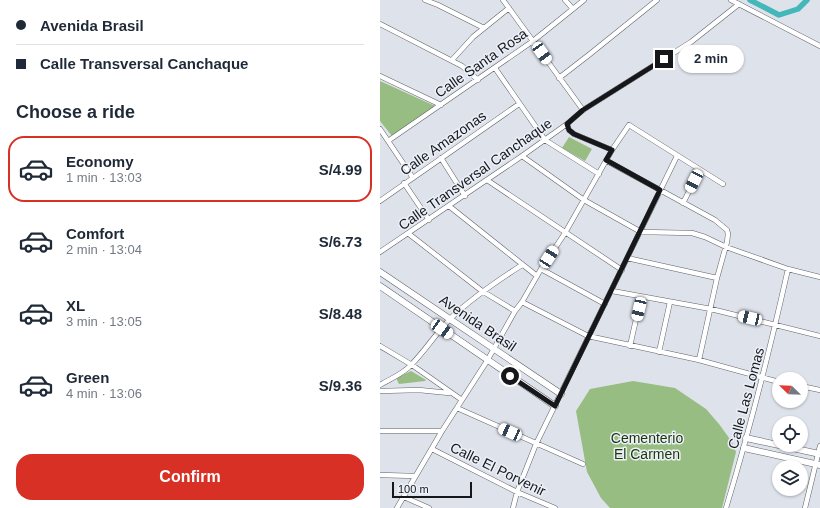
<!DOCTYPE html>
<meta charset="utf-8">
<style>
:root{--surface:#fff;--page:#f6f6f7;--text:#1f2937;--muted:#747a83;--line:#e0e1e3;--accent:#d93025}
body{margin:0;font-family:Helvetica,sans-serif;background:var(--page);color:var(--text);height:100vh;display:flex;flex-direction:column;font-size:15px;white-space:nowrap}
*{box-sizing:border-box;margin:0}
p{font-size:13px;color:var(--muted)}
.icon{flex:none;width:22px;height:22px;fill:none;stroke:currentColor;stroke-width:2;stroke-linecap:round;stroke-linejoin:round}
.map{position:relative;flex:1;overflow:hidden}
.side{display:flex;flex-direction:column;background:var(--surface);width:380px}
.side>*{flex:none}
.banner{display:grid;align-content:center;height:88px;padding:0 16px;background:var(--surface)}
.needle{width:26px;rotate:293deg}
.controls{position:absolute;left:392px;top:372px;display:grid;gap:8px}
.controls a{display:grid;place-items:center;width:36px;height:36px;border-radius:50%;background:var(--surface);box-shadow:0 1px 3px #0004;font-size:20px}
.scale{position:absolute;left:12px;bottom:10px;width:80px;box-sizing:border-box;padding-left:4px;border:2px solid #16171a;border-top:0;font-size:11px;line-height:14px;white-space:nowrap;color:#16171a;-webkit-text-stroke:3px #ebf0f8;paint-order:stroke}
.end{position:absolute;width:18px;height:18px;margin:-9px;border:5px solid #16171a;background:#fff;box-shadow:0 0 0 2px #fff}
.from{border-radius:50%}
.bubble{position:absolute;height:28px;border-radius:14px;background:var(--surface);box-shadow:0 1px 3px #0004;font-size:13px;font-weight:700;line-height:28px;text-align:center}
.car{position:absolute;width:12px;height:24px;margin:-12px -6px;border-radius:5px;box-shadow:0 0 3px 1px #0007;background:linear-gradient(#fff 24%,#345 0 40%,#fff 0 76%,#345 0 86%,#fff 0)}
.banner b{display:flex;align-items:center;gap:14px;height:38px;font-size:15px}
.banner b+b{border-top:1px solid var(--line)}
.banner i{width:10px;height:10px;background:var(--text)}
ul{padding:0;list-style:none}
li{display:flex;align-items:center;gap:12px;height:66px;margin:0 8px 6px;padding:0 8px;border:2px solid transparent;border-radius:16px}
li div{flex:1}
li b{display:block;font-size:15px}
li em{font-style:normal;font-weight:700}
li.on{border-color:var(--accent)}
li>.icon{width:36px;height:36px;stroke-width:1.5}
h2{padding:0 16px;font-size:18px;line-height:48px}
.primary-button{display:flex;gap:8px;margin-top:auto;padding:8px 16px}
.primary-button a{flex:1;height:46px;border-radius:16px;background:var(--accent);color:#fff;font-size:16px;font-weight:700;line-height:46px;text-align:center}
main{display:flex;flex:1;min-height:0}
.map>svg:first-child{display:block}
.green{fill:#97bd82}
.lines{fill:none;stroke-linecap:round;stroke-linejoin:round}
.canal{stroke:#44b7b9;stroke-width:5.5}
.street-casing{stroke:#5e6269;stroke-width:5.5}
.secondary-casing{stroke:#5e6269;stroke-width:7}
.street{stroke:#fff;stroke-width:4.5}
.secondary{stroke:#fff;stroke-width:6}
.route{stroke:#16171a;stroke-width:5}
.labels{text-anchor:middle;stroke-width:3;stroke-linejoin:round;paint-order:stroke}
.street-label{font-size:14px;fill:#16171a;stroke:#ebf0f8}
.park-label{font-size:14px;fill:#1a3505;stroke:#ebf0f8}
</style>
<main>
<section class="side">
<div class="banner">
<b><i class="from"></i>Avenida Brasil</b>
<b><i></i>Calle Transversal Canchaque</b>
</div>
<h2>Choose a ride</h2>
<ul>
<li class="on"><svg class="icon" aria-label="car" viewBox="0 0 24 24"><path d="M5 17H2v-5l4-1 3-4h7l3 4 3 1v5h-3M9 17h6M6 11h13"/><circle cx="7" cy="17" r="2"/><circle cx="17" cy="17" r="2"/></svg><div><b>Economy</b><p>1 min · 13:03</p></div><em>S/4.99</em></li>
<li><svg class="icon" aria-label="car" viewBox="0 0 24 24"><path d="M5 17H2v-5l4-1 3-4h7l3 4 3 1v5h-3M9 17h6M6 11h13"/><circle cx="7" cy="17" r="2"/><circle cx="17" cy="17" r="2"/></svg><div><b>Comfort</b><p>2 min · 13:04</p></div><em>S/6.73</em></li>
<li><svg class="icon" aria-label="car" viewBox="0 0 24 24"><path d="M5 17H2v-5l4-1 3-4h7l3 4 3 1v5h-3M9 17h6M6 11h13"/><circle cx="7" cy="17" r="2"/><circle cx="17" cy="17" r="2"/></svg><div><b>XL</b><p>3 min · 13:05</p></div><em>S/8.48</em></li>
<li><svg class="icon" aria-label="car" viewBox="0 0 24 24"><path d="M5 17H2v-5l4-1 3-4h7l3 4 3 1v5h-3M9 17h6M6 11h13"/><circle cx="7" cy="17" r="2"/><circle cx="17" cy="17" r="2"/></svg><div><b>Green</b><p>4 min · 13:06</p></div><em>S/9.36</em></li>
</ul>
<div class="primary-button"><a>Confirm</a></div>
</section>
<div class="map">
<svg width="440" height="508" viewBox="0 0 440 508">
<rect width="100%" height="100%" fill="#dee2eb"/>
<path class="green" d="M 0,81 L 55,106 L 12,136 L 0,121 Z
M 189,137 L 212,149 L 205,161 L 182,148 Z
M 31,371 L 46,380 L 45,381 L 19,384 L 16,378 Z
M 253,381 L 295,388 L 326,409 L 339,424 L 352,442 L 356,452 L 342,508 L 230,508 L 221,498 L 207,472 L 196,411 L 210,389 Z"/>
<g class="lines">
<path class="canal" d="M 370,0 L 399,15 L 418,9 L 427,0"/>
<g class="street-casing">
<path id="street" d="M 45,0 L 58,5 L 104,28
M 123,0 L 203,110
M 185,0 L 193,9
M 351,0 L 440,46
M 0,24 L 82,66 L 98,80
M 72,60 L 93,37 L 129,8
M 115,68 L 165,140 L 219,174
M 0,76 L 61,105
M 179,78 L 210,54 L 277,0
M 187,124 L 189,130 L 194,134 L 232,150
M 0,129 L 33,178
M 8,141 L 153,41 L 204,0
M 142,156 L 204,200 L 261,232 L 312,233 L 325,237 L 346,247 L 408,269 L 440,277
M 61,158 L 85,196
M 227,161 L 335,220 L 347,230 L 348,234 L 347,242 L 337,278 L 319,360
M 107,180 L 242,270
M 24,183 L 49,220
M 0,201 L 139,104
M 303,203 L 320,170
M 69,206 L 157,276
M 29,234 L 102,291 L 135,311
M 0,252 L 142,156 L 187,124 L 203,110 L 311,42 L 359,4
M 247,258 L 337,278
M 161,269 L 225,304
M 232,291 L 331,309 L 440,336
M 142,302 L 208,336 L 319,360 L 399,382
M 0,346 L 32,365 L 82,400
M 250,346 L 261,297
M 279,352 L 290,302
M 0,385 C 10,379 23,374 31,365 C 45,351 56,333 71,318 C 92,298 117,281 142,265
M 421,386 L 440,390
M 0,391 L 39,390 L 69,393
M 77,408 L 203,464
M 0,431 L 62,431
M 52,449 L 137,492 L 175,508
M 0,475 L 35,476
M 24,497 L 49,508
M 17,508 L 62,431 L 107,361 L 135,311 L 142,302 L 161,269 L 185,233 L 232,150 L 249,125 L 343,184
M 133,508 L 137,492 L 156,444 L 297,156
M 346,508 C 370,429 390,349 408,269
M 425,508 L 440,446"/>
</g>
<g class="secondary-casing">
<path id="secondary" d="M 0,272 L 181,394
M 0,286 L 175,406
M 366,438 L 440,454
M 364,448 L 440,465"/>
</g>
<use href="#street" class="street"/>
<use href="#secondary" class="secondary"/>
</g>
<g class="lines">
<path class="route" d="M 130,376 L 175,406 L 280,190 L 226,160 L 232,150 L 194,134 L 189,130 L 187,124 L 203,110 L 284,59"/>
</g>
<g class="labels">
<g class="street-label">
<text transform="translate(101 63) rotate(-35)" y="5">Calle Santa Rosa</text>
<text transform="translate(63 143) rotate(-35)" y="5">Calle Amazonas</text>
<text transform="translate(95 174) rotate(-35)" y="5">Calle Transversal Canchaque</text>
<text transform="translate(98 323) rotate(34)" y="5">Avenida Brasil</text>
<text transform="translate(366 398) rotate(-75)" y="5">Calle Las Lomas</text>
<text transform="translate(118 469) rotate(26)" y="5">Calle El Porvenir</text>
</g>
<g class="park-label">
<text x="267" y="443">Cementerio<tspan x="267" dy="16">El Carmen</tspan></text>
</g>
</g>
</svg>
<div class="controls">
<a><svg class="needle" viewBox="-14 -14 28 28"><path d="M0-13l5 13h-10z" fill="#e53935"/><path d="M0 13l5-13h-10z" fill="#747a83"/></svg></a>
<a><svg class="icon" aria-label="locate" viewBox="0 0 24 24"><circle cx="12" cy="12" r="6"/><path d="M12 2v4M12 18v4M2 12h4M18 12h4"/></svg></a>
<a><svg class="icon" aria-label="layers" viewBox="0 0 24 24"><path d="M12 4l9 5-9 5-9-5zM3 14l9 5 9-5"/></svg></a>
</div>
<div class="scale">100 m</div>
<i class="end from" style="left:130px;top:376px"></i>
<i class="end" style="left:284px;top:59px"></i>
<div class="bubble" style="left:298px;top:45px;width:66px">2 min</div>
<i class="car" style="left:162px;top:53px;rotate:145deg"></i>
<i class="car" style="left:314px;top:181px;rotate:207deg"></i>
<i class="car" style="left:169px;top:257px;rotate:33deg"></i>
<i class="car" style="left:259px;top:309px;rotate:193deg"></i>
<i class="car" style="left:370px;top:318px;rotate:283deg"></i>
<i class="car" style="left:62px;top:329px;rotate:125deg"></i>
<i class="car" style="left:130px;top:432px;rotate:294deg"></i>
</div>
</main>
